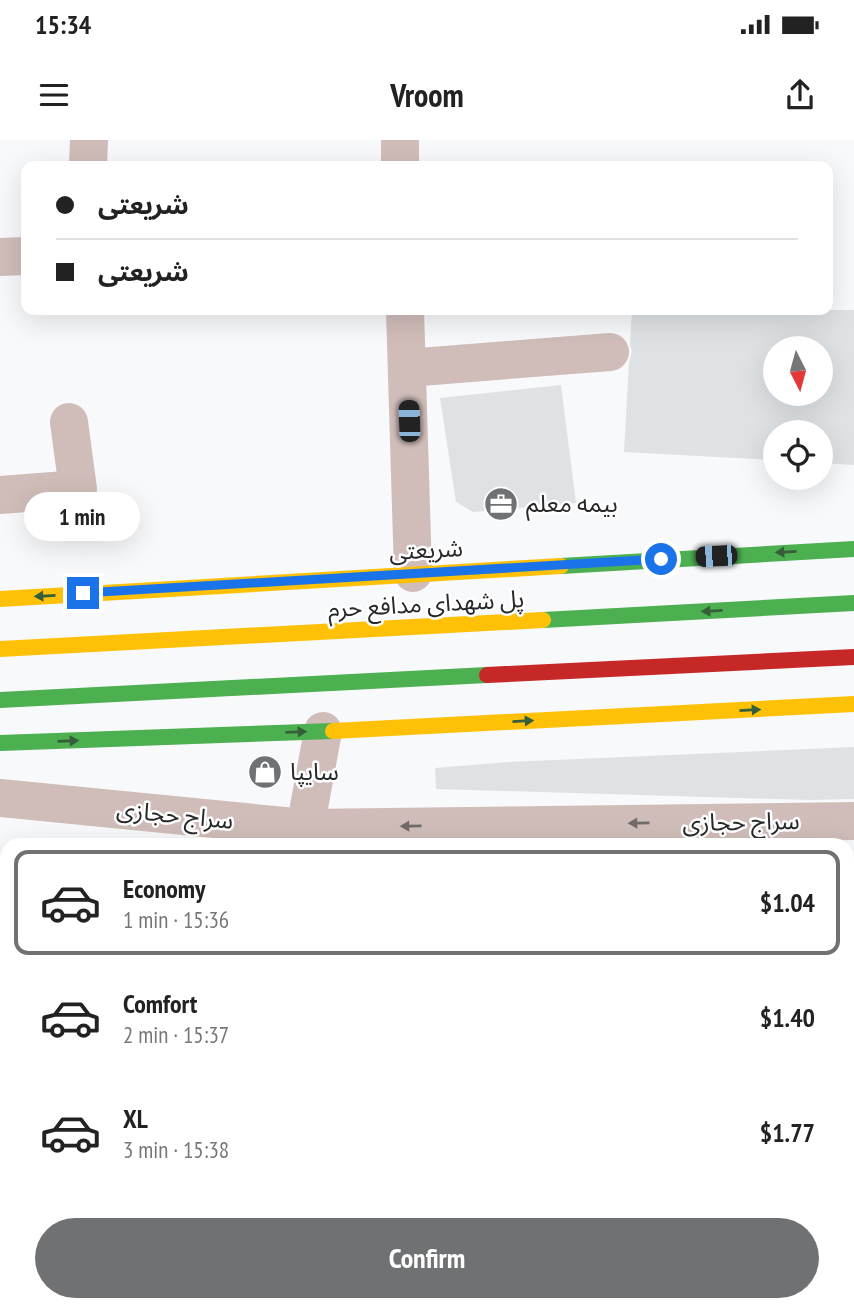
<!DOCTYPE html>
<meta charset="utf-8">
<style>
:root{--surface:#fff;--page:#f2f2f2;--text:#222;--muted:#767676;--line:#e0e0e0;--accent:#6f7172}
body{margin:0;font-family:"PT Sans Narrow","Noto Sans Arabic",sans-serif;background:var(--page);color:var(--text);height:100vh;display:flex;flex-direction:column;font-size:26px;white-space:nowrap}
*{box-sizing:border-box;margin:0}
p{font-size:23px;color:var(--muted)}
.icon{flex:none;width:38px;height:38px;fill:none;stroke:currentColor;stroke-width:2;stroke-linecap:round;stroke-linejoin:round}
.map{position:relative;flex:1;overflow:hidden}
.details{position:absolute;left:0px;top:698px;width:854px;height:474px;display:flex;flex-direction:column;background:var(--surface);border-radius:21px 21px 0 0;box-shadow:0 7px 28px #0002}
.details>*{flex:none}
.hud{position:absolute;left:21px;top:21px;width:812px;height:154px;border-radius:14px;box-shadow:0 7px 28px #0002;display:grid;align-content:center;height:154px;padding:0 35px;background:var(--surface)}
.needle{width:46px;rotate:174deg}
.fabs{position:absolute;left:763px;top:196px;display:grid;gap:14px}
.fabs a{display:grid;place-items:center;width:70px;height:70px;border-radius:50%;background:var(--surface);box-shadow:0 7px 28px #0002;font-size:35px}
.end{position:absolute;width:32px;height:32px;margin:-16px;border:9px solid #1a73e8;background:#fff;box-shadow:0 0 0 4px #fff}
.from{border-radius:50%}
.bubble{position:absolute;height:49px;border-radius:24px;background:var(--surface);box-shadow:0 7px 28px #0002;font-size:23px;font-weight:600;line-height:49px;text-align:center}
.car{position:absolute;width:21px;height:42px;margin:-21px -10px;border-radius:9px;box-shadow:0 0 5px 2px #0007;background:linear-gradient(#222 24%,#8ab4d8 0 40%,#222 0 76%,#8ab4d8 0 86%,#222 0)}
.hud b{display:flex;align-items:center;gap:24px;height:66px;font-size:26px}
.hud b+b{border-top:2px solid var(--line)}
.hud i{width:18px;height:18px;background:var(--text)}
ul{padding:12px 0 0;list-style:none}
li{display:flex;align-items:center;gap:21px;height:105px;margin:0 14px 10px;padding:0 21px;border:4px solid transparent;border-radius:14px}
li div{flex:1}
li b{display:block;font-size:26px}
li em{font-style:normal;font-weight:600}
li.current{border-color:var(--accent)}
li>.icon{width:63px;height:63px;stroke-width:1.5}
.cta{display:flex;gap:14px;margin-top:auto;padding:14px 35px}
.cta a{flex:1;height:80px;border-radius:42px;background:var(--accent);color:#fff;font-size:28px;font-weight:600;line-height:80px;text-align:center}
.status{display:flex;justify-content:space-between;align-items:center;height:49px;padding:0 35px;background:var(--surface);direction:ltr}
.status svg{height:19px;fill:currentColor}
header{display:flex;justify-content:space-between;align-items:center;height:91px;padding:0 35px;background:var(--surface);font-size:32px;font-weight:600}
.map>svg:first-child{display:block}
.building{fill:#dee2e5;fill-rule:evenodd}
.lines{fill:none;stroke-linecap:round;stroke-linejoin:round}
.street{stroke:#d0bdba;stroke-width:38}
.fast{stroke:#4caf50;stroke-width:16}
.slow{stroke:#ffc107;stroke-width:16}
.jam{stroke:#c62828;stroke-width:16}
.oneway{fill:#355e39}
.oneway2{fill:#726b6a}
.route{stroke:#1a73e8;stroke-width:9}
.labels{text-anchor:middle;stroke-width:5;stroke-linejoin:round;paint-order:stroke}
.poi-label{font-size:24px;fill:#262829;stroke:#fff;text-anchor:start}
.street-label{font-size:24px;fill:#262829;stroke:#fff}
</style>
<div class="status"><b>15:34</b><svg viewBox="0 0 49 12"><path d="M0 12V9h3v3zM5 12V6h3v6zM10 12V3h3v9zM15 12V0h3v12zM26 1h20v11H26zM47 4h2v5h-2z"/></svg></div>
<header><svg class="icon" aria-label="menu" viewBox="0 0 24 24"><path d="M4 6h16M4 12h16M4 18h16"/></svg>Vroom<svg class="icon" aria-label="share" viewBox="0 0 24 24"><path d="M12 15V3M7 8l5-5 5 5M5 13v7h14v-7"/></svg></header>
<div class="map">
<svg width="854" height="1172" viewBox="0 0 854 1172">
<rect width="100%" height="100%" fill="#f7f9fb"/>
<path class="building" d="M 632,170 L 854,170 L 854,325 L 821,323 L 821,292 L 775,292 L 775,320 L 624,312 L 629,222 L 632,211 L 630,205 ZM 775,208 L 821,208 L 821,254 L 775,254 Z
M 561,245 L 576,363 L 473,372 L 456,362 L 440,258 Z
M 854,607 L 854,659 L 809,660 L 436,649 L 435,628 L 509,622 Z"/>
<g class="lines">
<path class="street" d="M 400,0 L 400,26
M 88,26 L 89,0
M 0,117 L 26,116
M 405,170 L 413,433
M 407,228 L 610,212
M 0,355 L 78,349 L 69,282
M 0,658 L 305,688 L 854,681
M 302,705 L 323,591
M 847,928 L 854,928
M 330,1166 L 349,1172
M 171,1172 L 173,1166
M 454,1172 L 455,1166
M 582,1172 L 585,1166
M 751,1172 L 752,1169"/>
<path class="fast" d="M 561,426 L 854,409
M 543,480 L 854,463
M 0,560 L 487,535
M 0,603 L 333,591"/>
<path class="slow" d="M 0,459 L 561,426
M 0,509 L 543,480
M 333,591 L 854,564"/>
<path class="jam" d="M 487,535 L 854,517"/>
</g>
<defs><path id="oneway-solid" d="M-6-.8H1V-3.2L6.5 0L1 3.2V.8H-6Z" transform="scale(1.75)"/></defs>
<g class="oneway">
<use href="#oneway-solid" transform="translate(786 412) rotate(177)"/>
<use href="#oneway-solid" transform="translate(45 456) rotate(177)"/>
<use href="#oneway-solid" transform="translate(712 471) rotate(177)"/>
<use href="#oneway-solid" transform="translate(750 570) rotate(-3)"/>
<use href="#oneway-solid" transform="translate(523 581) rotate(-3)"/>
<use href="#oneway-solid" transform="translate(296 592) rotate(-2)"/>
<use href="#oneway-solid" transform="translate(68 601) rotate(-2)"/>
</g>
<g class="oneway2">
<use href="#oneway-solid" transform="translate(639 683) rotate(179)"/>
<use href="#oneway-solid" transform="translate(411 686) rotate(179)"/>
</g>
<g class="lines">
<path class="route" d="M 83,453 L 661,419"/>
</g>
<defs>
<g id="office-disc" transform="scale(1.75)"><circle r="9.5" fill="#6f7172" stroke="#fff"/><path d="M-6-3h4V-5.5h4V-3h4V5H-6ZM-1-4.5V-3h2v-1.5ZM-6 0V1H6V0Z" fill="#fff"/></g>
<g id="shop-disc" transform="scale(1.75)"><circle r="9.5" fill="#6f7172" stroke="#fff"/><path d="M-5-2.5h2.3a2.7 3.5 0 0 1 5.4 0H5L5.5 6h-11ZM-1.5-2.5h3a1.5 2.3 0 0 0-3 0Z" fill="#fff"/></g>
</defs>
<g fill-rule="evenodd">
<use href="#office-disc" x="501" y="364"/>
<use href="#shop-disc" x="265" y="632"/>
</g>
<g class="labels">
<g class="poi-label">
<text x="526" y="372">بیمه معلم</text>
<text x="290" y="640">سایپا</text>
</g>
<g class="street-label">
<text transform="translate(426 410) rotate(-3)" y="8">شریعتی</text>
<text transform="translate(426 464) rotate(-3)" y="8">پل شهدای مدافع حرم</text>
<text transform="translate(175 675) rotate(6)" y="8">سراج حجازی</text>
<text transform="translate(741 682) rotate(-1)" y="8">سراج حجازی</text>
</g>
</g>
</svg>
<div class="fabs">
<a><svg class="needle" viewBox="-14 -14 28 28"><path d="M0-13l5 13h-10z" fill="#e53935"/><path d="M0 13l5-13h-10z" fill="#767676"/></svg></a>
<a><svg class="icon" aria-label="locate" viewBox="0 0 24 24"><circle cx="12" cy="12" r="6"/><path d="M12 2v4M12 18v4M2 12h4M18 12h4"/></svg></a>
</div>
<i class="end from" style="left:661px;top:419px"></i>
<i class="end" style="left:83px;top:453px"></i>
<div class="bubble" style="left:24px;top:352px;width:116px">1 min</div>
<i class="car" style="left:409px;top:281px;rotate:358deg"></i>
<i class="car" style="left:716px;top:416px;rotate:267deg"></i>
<div class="hud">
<b><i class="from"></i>شریعتی</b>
<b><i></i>شریعتی</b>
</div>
<section class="details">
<ul>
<li class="current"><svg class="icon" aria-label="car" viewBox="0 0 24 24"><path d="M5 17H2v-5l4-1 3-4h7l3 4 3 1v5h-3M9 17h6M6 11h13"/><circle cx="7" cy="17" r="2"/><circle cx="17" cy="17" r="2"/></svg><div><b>Economy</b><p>1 min · 15:36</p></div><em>$1.04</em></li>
<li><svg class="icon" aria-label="car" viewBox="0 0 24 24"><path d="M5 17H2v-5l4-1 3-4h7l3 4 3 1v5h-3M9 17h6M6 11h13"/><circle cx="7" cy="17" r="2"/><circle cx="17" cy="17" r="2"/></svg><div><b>Comfort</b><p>2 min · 15:37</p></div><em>$1.40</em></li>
<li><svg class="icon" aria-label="car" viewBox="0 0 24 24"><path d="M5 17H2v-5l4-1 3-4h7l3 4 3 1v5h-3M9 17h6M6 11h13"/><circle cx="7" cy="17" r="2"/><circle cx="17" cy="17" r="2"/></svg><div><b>XL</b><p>3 min · 15:38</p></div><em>$1.77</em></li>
</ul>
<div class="cta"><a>Confirm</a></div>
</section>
</div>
